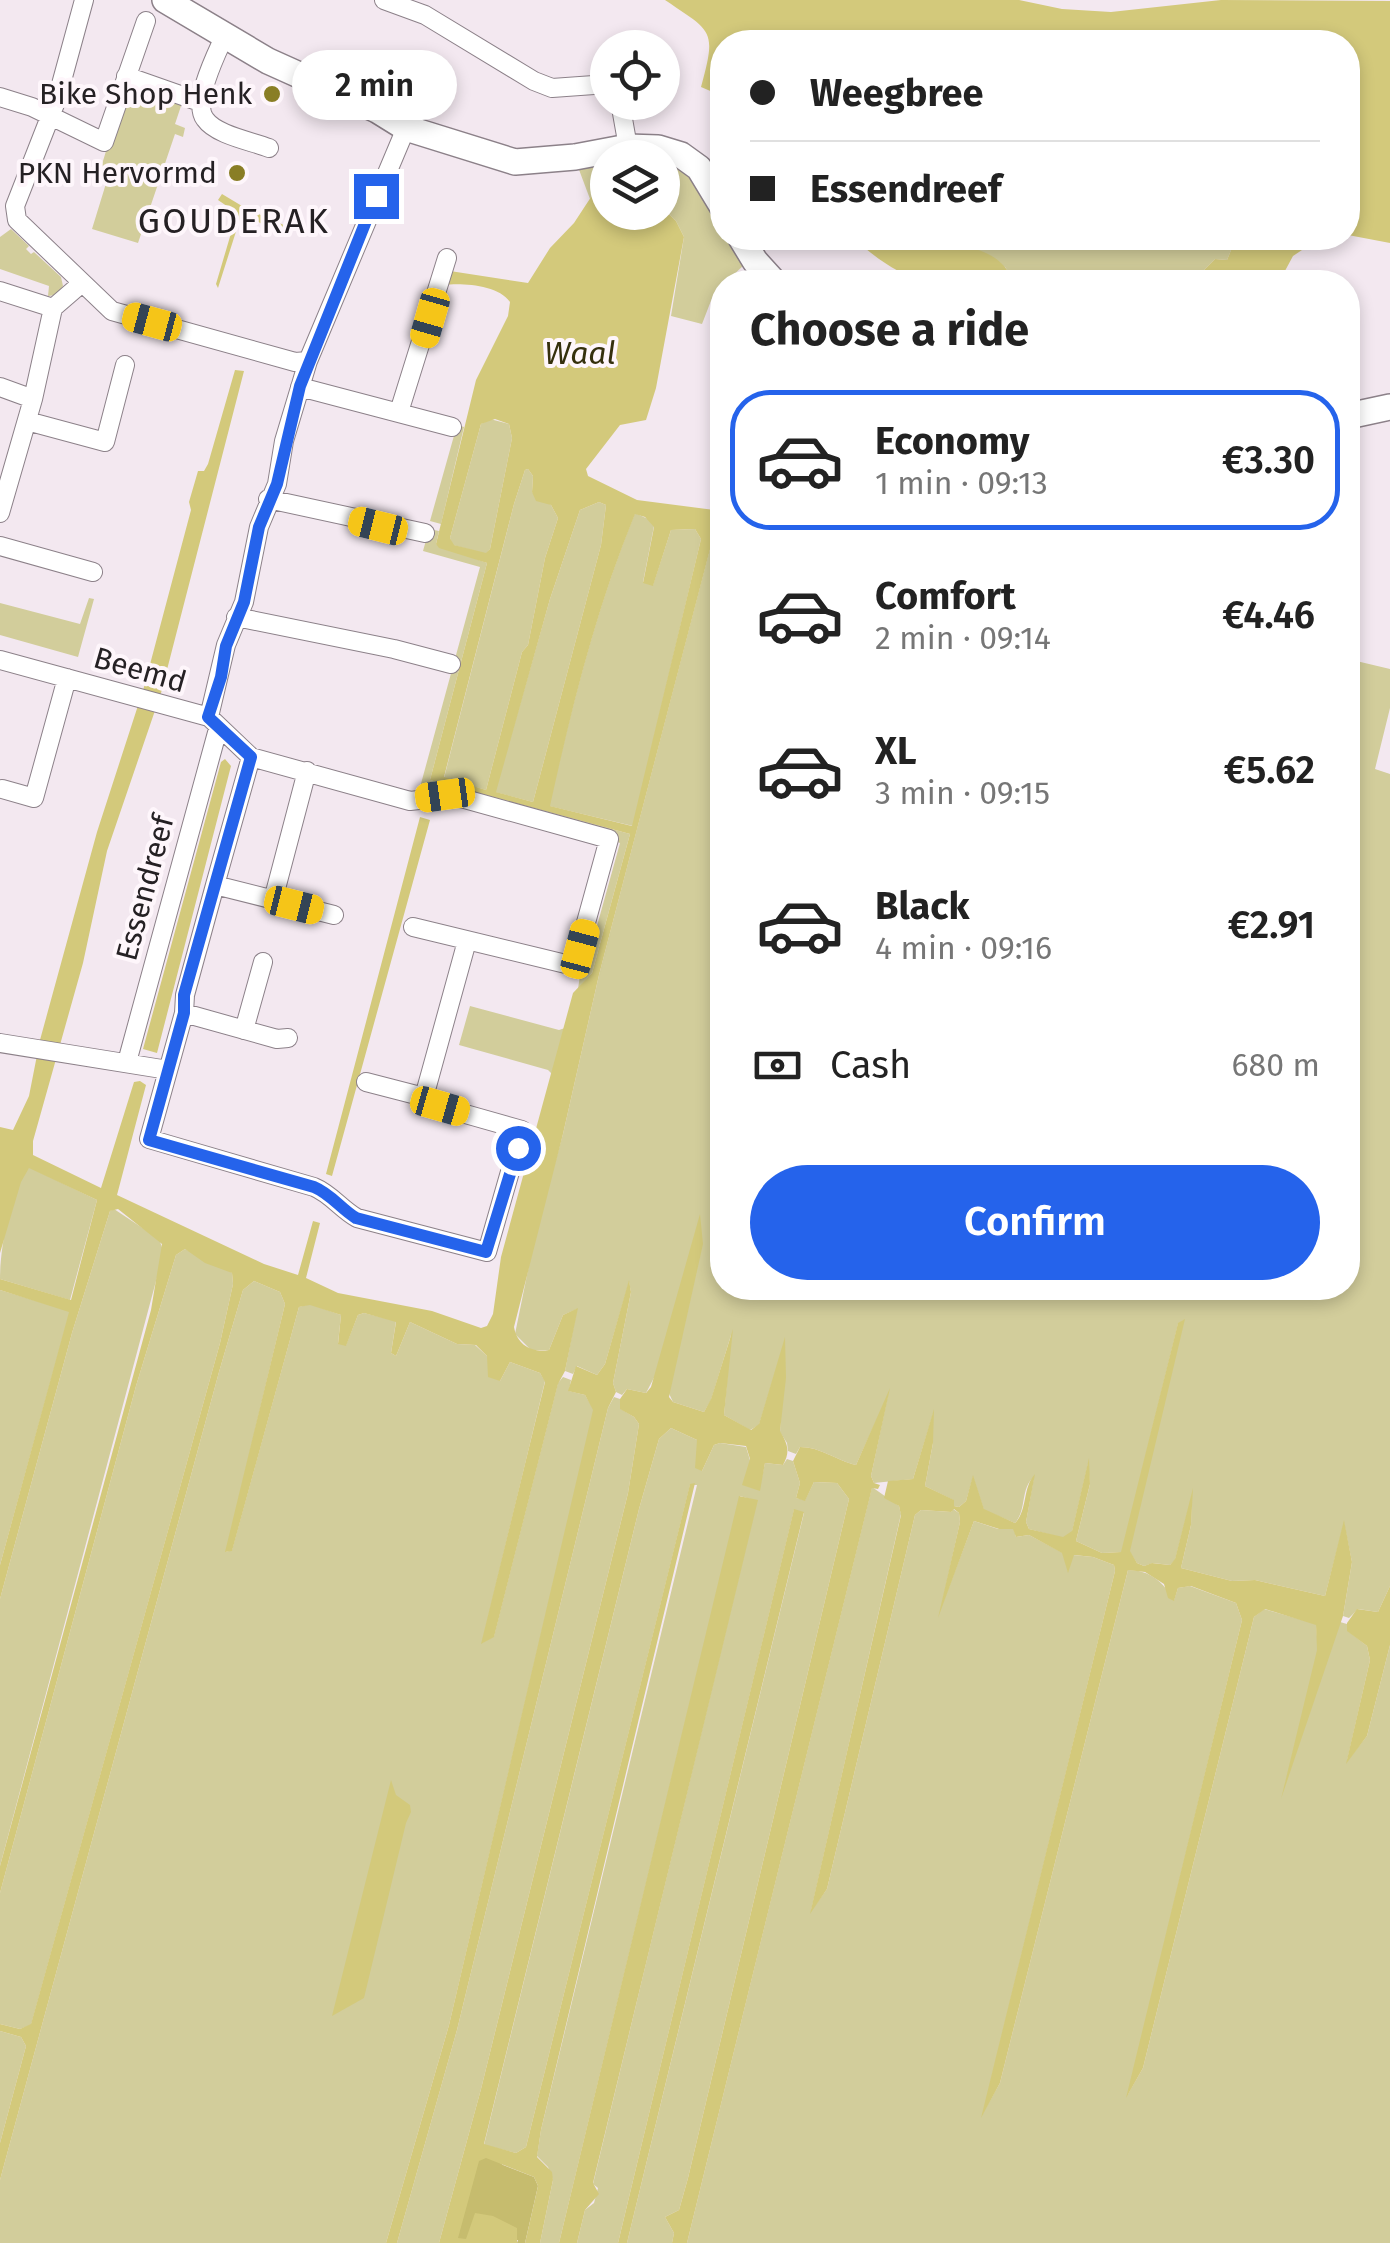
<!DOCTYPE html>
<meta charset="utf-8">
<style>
:root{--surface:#fff;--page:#f6f6f6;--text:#222;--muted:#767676;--line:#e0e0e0;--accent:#2563eb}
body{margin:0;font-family:"Fira Sans",sans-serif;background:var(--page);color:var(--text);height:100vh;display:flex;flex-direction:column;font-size:38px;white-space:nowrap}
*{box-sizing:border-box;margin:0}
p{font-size:32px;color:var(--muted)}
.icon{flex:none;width:55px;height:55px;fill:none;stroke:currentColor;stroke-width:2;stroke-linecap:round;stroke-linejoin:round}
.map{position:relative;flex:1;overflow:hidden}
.panel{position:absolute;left:710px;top:270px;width:650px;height:1030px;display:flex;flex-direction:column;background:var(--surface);border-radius:40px;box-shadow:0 5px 15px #0003}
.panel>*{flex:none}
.guide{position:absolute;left:710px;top:30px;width:650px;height:220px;border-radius:40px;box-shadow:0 5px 15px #0003;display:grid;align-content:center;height:220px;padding:0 40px;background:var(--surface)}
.tools{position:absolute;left:590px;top:30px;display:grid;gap:20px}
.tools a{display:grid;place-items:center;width:90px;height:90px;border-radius:50%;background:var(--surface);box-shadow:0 5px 15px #0003;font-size:50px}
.end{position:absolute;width:45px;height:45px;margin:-22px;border:12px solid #2563eb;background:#fff;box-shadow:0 0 0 5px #fff}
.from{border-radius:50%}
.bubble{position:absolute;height:70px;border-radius:35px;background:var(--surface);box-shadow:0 5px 15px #0003;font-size:32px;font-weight:600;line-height:70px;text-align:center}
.car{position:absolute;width:30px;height:60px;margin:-30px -15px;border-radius:12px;box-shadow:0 0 8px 2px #0007;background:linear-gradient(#f5c518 24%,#345 0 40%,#f5c518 0 76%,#345 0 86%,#f5c518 0)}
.guide b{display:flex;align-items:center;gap:35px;height:95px;font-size:38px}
.guide b+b{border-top:2px solid var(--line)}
.guide i{width:25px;height:25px;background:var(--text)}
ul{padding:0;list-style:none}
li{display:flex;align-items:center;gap:30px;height:140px;margin:0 20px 15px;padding:0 20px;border:5px solid transparent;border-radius:40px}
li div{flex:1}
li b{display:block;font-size:38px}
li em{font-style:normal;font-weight:600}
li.selected{border-color:var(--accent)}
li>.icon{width:90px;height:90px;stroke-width:1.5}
h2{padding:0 40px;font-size:45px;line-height:120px}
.pay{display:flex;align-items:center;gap:25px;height:110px;padding:0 40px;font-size:38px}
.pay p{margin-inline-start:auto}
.action{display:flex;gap:20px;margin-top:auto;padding:20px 40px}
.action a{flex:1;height:115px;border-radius:60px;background:var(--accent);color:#fff;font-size:40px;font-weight:600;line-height:115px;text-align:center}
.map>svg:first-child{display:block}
.green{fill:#d2cd9b}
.forest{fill:#c6bc6e}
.water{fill:#d3c97b;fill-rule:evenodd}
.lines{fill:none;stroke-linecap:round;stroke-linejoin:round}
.street-casing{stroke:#8c8189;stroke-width:20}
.secondary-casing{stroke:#8c8189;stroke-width:28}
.street{stroke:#fff;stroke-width:18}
.secondary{stroke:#fff;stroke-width:25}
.route{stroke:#2563eb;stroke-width:12}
.poi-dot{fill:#897e25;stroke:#fef6fb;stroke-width:4}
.labels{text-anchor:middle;stroke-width:8;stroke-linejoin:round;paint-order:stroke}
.poi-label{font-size:30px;fill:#252124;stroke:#fef6fb;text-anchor:end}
.street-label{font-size:30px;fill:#252124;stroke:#fef6fb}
.water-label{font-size:32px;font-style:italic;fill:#35300d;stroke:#fef6fb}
.quarter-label{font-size:35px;letter-spacing:2.5px;fill:#252124;stroke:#fef6fb}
</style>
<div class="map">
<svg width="1390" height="2243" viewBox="0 0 1390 2243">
<rect width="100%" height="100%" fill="#f3e8f0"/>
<path class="green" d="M 129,87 L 182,103 L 175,124 L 185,128 L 183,137 L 175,134 L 138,243 L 92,229 L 108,177 L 99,174 L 125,89 Z
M 662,159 C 690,173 722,204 722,238 L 728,238 L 744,265 L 714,293 L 702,324 L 671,316 L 684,237 L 676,221 L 663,208 Z
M 607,160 L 607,191 L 593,194 L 590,199 L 578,167 Z
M 11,229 L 29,246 L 26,249 L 31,254 L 34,252 L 61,277 L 63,286 L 56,295 L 48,296 L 49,286 L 0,269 L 0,237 Z
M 914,238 L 1236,238 L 1227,260 L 1215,259 L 1192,282 L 1016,282 L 1005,267 Z
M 490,419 L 509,424 L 512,438 L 490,549 L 486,554 L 453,545 L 450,538 L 481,424 Z
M 457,425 L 464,427 L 441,524 L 430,521 Z
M 528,469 L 533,476 L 532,492 L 551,505 L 558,518 L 545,558 L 528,645 L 522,652 L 486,790 L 444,778 L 514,504 L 525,470 Z
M 599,502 L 606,505 L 601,545 L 533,802 L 495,792 L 550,599 L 580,510 Z
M 635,513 L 648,519 L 654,526 L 643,582 L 653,585 L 671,530 L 695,529 L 701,539 L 633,826 L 549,806 C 572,706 596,608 635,513 Z
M 722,529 L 722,1288 L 1348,1288 L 1348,659 L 1390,669 L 1390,708 L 1375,769 L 1390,774 L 1390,1586 L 1378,1612 L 1358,1609 L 1349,1618 L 1343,1616 L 1352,1562 L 1344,1523 L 1325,1596 L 1255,1580 L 1232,1581 L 1181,1568 L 1191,1525 L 1192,1495 L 1175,1560 L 1170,1565 L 1153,1563 L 1144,1566 L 1137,1563 L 1129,1551 L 1184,1320 L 1178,1324 L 1122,1552 L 1102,1553 L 1076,1541 L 1090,1484 L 1088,1464 L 1072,1532 L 1063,1538 L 1029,1529 L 1026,1522 L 1034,1477 C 1020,1488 1027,1510 1015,1523 L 984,1510 L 973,1477 L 966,1501 L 959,1507 L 954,1506 L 953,1500 L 925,1486 L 933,1443 L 933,1414 L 913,1479 L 874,1483 L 871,1476 L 888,1395 L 856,1465 C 835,1460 821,1447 800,1447 L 796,1454 L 788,1451 L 787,1443 L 780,1432 L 785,1340 L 759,1425 L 750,1430 L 724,1415 L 731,1335 L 711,1400 L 704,1412 L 673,1402 L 658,1370 L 646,1393 L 627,1389 L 622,1395 L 616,1392 L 613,1383 L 631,1292 L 629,1282 L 605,1364 L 597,1375 L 577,1366 L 573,1374 L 565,1371 L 577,1309 L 563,1315 L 549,1350 L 531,1350 L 515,1334 L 536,1231 L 563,1134 L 599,975 L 714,533 Z
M 434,530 L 439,531 L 436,544 L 487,563 L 430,780 L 630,834 L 592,973 L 578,989 L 581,968 L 585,969 L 620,843 L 615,841 L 617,834 L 450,789 L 419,791 L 480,567 L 423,551 L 428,533 Z
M 89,598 L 94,599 L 78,657 L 0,635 L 0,603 L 80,624 Z
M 470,1006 L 559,1030 L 565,1028 L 552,1074 L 548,1070 L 459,1045 Z
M 29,1167 L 97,1200 L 70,1300 L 0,1279 C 0,1249 10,1191 29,1167 Z
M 114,1209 L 159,1239 L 163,1250 L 160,1266 L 0,1866 L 0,1599 L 72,1333 L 110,1211 Z
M 185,1249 C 200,1257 219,1263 232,1273 L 233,1284 L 220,1343 L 31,2025 L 20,2029 L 0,2024 L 0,1893 L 136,1386 L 176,1255 Z
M 254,1281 L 280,1292 L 285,1304 L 226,1552 L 232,1550 L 299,1307 L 310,1304 L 341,1315 L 338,1343 L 346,1345 L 358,1315 L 364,1313 L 396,1321 L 391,1353 L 396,1356 L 410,1322 L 457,1344 L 475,1345 L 487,1356 L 500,1381 L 510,1362 L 540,1373 L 545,1381 L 482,1643 L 494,1636 L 558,1383 L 563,1377 L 571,1380 L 569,1391 L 585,1395 L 594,1410 L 449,2025 L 386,2243 L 0,2243 L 0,2180 L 219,1372 L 243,1290 Z
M 0,1290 L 70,1311 L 0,1565 Z
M 614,1397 L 620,1399 L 621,1409 L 634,1417 L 639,1424 L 628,1493 L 481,2089 L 439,2243 L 397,2243 L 457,2030 L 608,1408 Z
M 671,1428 L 697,1440 L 702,1471 L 714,1445 L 720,1443 L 746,1447 L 759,1490 L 765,1463 L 783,1465 L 787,1459 L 793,1461 L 800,1483 L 796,1498 L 805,1500 L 814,1482 L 837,1483 L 849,1499 L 688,2178 L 679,2210 L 665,2217 L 674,2233 L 672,2243 L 627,2243 L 804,1513 L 794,1510 L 618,2243 L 577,2243 L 585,2210 L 594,2203 L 598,2188 L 593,2184 L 757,1501 L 740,1496 L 559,2243 L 540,2243 L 553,2180 L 548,2167 L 537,2156 L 541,2130 L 697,1485 L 690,1485 L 526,2147 L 516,2153 L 484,2145 L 639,1509 L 659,1439 Z
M 872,1487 L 899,1506 L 901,1514 L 811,1911 L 827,1889 L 915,1515 L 921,1510 L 951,1512 L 953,1509 L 959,1513 L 960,1522 L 941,1608 L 974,1521 L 998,1529 L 1014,1529 L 1016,1537 L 1029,1535 L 1063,1553 L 1068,1571 L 1073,1555 L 1093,1557 L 1114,1565 L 1115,1571 L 983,2113 L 1000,2083 L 1128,1570 C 1150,1570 1163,1582 1174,1600 L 1178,1588 L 1190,1586 L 1236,1603 L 1242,1620 L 1128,2094 L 1143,2068 L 1254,1617 L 1264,1609 L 1316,1624 L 1318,1650 L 1285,1785 L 1340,1622 L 1347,1624 L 1348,1631 L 1367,1646 L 1370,1660 L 1347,1761 L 1367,1736 L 1390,1645 L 1390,2243 L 687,2243 Z
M 0,2031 L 21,2037 L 26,2046 L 0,2143 Z"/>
<path class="forest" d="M 476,2145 L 503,2165 L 534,2177 L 538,2186 L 525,2243 L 517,2243 L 518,2240 L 453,2243 Z"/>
<path class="water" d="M 665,0 L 1019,0 L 1062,9 L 1111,12 L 1221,0 L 1390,1 L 1390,243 L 1348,235 L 1348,42 L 722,42 L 722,96 L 701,87 C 717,29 712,32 665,0 Z
M 607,191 L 608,212 L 662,212 L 663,208 L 676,221 L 684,237 L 656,388 L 646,420 L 620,425 L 586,469 L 588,476 L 637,500 L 722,511 L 722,529 L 714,534 L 599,975 L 563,1134 L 514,1327 C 517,1345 532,1353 549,1350 L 563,1315 L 578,1308 L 565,1371 L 558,1384 L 494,1637 L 481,1644 L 545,1382 L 540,1373 L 510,1362 L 500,1381 L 488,1377 L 487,1356 L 476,1345 L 457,1344 L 410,1322 L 396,1356 L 391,1353 L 396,1322 L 364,1313 L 358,1315 L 346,1346 L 338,1344 L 341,1315 L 310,1305 L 299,1307 L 232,1551 L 225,1552 L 285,1304 L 280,1292 L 254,1281 L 243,1290 L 219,1372 L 0,2180 L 0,2143 L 26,2046 L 21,2037 L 0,2031 L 0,2024 L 20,2029 L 31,2024 L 220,1343 L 233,1284 L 232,1273 L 205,1263 L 185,1249 L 176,1255 L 136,1386 L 0,1893 L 0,1866 L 151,1310 L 162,1244 L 118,1209 L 110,1211 L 72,1333 L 0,1599 L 0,1565 L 69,1312 L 0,1290 L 0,1279 L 71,1300 L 97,1200 L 29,1168 L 21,1182 L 0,1253 L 0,1127 L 13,1130 L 29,1096 L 40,1040 L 97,832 L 144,687 L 191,510 L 189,502 L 198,471 L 204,471 L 208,464 L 235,370 L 244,371 L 161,693 L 107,851 L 83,963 L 33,1141 L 33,1155 L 101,1188 L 134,1082 L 140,1081 L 146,1085 L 117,1195 L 264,1264 L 298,1275 L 313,1221 L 320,1223 L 306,1278 L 338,1293 L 432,1311 L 481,1328 L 487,1326 L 493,1314 L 501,1257 L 573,993 L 592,973 L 630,834 L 430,780 L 487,563 L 439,548 L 436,544 L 476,380 L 508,316 L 510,302 C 498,285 463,283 444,285 L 450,271 L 528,283 L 550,248 L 574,223 L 593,194 ZM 495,419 L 509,424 L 512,438 L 490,549 L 486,553 L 454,545 L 450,538 L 481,424 ZM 528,469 L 533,476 L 532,492 L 536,501 L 551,505 L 558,518 L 545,558 L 528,645 L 522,652 L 486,790 L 444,777 L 514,504 L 525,470 ZM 599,502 L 606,505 L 601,545 L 533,802 L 496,792 L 550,599 L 580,510 ZM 635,514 L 645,517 L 654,527 L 643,583 L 653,586 L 671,530 L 695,529 L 701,539 L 632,826 L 550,806 C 572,706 596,609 635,514 Z
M 222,194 L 247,209 L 286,226 L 282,235 L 246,215 L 240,219 L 218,288 L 216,284 L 237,213 L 218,200 Z
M 853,238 C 891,237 964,237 995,258 C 1004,264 1010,274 1016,282 L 928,282 C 898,275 876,258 853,238 Z
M 1236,238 L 1320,238 L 1293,256 L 1279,282 L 1192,282 L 1215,259 L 1227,260 Z
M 225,759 L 231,766 L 157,1053 L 143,1049 L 221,762 Z
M 420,817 L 430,820 L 332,1176 L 326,1174 Z
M 700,1214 L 703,1244 L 669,1397 L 673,1402 L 704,1412 L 711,1399 L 733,1329 L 724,1415 L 751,1430 L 759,1424 L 785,1337 L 786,1378 L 780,1431 C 787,1443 791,1451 783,1465 L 765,1463 L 760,1491 L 742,1485 L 750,1459 L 746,1446 L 720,1443 L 714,1445 L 702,1471 L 695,1468 L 697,1440 L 671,1428 L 659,1439 L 639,1509 L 484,2144 L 516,2153 L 526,2147 L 690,1484 L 695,1483 L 541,2130 L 537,2157 L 552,2172 L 553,2180 L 540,2243 L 525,2243 L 538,2186 L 534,2177 L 486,2158 L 479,2161 L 458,2238 L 466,2239 L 475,2213 L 493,2216 L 517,2228 L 517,2243 L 439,2243 L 481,2089 L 628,1493 L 639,1424 L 634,1417 L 620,1409 L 620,1399 L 627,1389 L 646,1393 L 651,1387 Z
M 629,1280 L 631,1292 L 613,1383 L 616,1392 L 608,1408 L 457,2030 L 397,2243 L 386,2243 L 449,2025 L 593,1410 L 585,1395 L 568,1391 L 576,1366 L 597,1375 L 605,1364 Z
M 1185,1319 L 1130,1551 L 1137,1563 L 1144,1566 L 1152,1563 L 1170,1565 L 1175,1559 L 1193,1488 L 1191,1525 L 1181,1568 L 1232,1581 L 1255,1580 L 1325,1596 L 1344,1520 L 1352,1562 L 1343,1616 L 1281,1799 L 1317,1650 L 1316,1625 L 1265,1609 L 1254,1617 L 1143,2068 L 1126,2098 L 1242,1620 L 1236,1603 L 1191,1586 L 1178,1588 L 1174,1601 L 1168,1598 L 1164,1584 L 1145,1572 L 1128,1570 L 1000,2083 L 981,2118 L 1115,1571 L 1114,1565 L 1093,1557 L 1074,1555 L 1068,1573 L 1062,1553 L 1029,1535 L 1016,1537 L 1013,1529 L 999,1529 L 974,1521 L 938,1618 L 960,1522 L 959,1513 L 954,1509 L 951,1512 L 921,1510 L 915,1515 L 827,1889 L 810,1914 L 901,1515 L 899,1506 L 884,1498 L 888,1481 L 913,1479 L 934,1409 L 933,1443 L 925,1486 L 954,1500 L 954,1506 L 959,1507 L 966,1501 L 973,1475 L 984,1509 L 1015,1523 C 1028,1510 1022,1488 1035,1474 L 1026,1522 L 1029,1529 L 1063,1537 L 1072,1531 L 1089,1458 L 1090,1484 L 1076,1541 L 1102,1553 L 1121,1552 L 1178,1323 Z
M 890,1388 L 871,1476 L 874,1483 L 880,1485 L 878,1489 L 872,1488 L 687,2243 L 672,2243 L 674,2233 L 665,2217 L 679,2210 L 688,2178 L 849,1499 L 837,1483 L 814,1482 L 805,1501 L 796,1498 L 800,1483 L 793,1461 L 800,1447 C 821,1447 835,1460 856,1465 Z
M 739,1496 L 758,1500 L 593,2183 L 599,2194 L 585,2210 L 577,2243 L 559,2243 Z
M 794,1509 L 804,1512 L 627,2243 L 618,2243 Z
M 1390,1586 L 1390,1645 L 1367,1736 L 1346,1764 L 1370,1660 L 1367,1646 L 1347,1631 L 1347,1623 L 1357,1609 L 1378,1612 Z
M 391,1780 L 396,1795 L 410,1805 L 411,1812 L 406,1823 L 364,1998 L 332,2016 Z"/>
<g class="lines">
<g class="street-casing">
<path id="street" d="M 84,0 L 57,99 L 15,206 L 17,220 L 112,311 L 295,362 L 308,361
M 384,0 L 425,15 L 534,81 L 552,88 L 608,84
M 224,37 C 216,55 192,102 205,119 C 216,135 251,141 269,148
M 126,76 L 200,102
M 0,97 L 32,107 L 104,142 L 146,21
M 620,102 L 628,147
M 0,291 L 53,308
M 0,387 L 33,399
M 300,387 L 452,427
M 399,412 L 447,258
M 27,421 L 105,442 L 125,365
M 268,499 L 425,533
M 0,513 L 33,399 L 53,308 L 82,283
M 0,546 L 93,572
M 236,617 L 394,649 L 451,664
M 0,660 L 209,717 L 251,757
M 209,717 L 226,645 L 244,602 L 259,527 L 277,484 L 284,441 L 308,361 L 406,128
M 2,789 L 34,798 L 67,678
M 215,885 L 251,757 L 410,801 L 454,796 L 609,839 L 574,966 L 413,927
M 273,900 L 307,771
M 184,1013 L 185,995 L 215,885 L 334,915
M 244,1030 L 263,962
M 288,1038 L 277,1039 L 184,1013 L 149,1139 L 314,1187 C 331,1194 341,1209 357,1218 L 487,1252 L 522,1130 L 423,1102 L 424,1097 L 366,1082
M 0,1043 L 168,1070
M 127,1062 L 218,729
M 424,1097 L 467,941"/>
</g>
<g class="secondary-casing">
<path id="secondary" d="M 165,0 L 268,61 L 377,110 L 406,128 L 515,162 L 575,157 L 628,147 L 658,148 L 681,155 L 699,168 L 722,206
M 741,238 L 755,261 L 774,282
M 1348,416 L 1390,407"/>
</g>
<use href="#street" class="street"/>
<use href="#secondary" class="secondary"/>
</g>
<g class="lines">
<path class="route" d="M 376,196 L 300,386 L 277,484 L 259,527 L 244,602 L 226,646 L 221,677 L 208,717 L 251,757 L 184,995 L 184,1013 L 149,1140 L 314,1187 C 331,1194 341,1209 356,1218 L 486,1252 L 518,1148"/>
</g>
<g class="poi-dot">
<circle cx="272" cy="94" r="10"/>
<circle cx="237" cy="173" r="10"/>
</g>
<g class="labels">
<g class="poi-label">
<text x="252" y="104">Bike Shop Henk</text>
<text x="217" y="183">PKN Hervormd</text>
</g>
<g class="street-label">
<text transform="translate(140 670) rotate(16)" y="10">Beemd</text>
<text transform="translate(145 888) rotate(-75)" y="10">Essendreef</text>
</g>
<g class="water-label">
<text x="580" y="364">Waal</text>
</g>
<g class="quarter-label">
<text x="234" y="233">GOUDERAK</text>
</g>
</g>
</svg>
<div class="tools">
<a><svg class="icon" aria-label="locate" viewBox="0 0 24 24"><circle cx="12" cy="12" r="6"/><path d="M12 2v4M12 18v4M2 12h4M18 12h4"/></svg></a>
<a><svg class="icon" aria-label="layers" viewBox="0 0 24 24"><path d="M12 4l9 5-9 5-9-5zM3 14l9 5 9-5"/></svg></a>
</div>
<i class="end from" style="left:518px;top:1148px"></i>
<i class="end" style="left:376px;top:196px"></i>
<div class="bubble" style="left:292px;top:50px;width:165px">2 min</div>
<i class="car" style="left:430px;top:318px;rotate:196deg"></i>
<i class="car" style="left:152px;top:322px;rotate:285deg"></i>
<i class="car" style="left:378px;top:526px;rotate:284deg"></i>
<i class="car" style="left:445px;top:795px;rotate:262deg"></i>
<i class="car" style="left:294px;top:905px;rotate:104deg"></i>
<i class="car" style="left:580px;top:949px;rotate:15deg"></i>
<i class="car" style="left:440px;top:1106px;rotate:106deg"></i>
<div class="guide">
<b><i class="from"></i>Weegbree</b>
<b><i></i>Essendreef</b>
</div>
<section class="panel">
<h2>Choose a ride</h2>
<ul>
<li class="selected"><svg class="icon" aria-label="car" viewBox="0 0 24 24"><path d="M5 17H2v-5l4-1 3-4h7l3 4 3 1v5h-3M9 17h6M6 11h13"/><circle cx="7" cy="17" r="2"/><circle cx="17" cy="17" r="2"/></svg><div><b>Economy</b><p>1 min · 09:13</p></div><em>€3.30</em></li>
<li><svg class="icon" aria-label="car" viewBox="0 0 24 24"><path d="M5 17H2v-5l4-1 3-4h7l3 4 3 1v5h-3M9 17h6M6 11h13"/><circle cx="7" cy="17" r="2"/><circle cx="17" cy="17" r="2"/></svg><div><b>Comfort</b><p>2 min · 09:14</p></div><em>€4.46</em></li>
<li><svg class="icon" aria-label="car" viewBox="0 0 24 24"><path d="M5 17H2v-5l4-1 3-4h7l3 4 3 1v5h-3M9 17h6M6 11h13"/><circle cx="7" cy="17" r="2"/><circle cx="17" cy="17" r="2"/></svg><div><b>XL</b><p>3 min · 09:15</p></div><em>€5.62</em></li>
<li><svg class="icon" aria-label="car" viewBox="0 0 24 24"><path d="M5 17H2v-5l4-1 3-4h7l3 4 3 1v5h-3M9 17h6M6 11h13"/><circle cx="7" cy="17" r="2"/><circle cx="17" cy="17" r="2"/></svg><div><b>Black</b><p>4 min · 09:16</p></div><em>€2.91</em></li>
</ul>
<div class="pay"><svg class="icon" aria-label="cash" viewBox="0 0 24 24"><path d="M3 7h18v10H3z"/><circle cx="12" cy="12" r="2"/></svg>Cash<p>680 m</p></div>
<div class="action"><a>Confirm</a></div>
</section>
</div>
